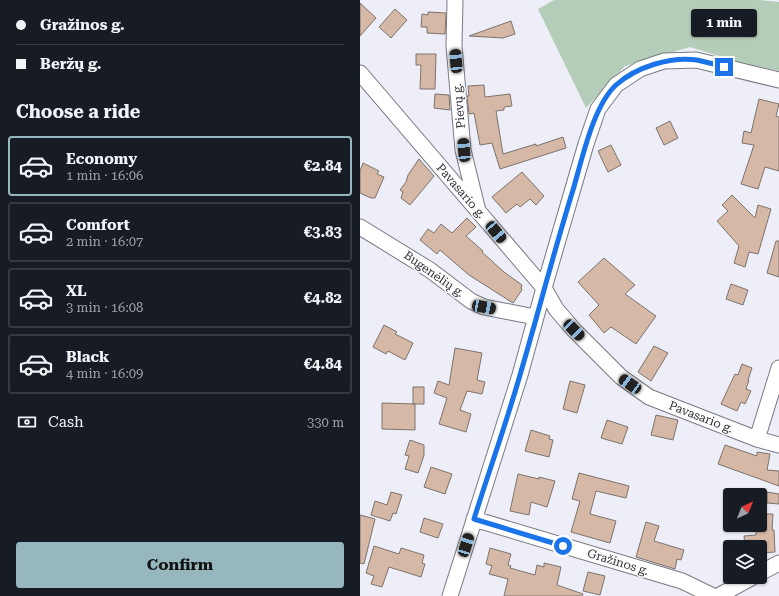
<!DOCTYPE html>
<meta charset="utf-8">
<style>
:root{--surface:#171b24;--page:#242831;--text:#f1f3f6;--muted:#9ea1a6;--line:#363941;--accent:#95b7bd}
body{margin:0;font-family:"Roboto Serif",serif;background:var(--page);color:var(--text);height:100vh;display:flex;flex-direction:column;font-size:15px;white-space:nowrap}
*{box-sizing:border-box;margin:0}
p{font-size:13px;color:var(--muted)}
.icon{flex:none;width:22px;height:22px;fill:none;stroke:currentColor;stroke-width:2;stroke-linecap:round;stroke-linejoin:round}
.map{position:relative;flex:1;overflow:hidden}
.side{display:flex;flex-direction:column;background:var(--surface);width:360px}
.side>*{flex:none}
.guide{display:grid;align-content:center;height:88px;padding:0 16px;background:var(--surface)}
.needle{width:26px;rotate:43deg}
.tools{position:absolute;left:363px;top:488px;display:grid;gap:8px}
.tools a{display:grid;place-items:center;width:44px;height:44px;border-radius:4px;background:var(--surface);box-shadow:0 1px 3px #0004;font-size:20px}
.end{position:absolute;width:18px;height:18px;margin:-9px;border:5px solid #1a73e8;background:#fff;box-shadow:0 0 0 2px #fff}
.from{border-radius:50%}
.bubble{position:absolute;height:28px;border-radius:4px;background:var(--surface);box-shadow:0 1px 3px #0004;font-size:13px;font-weight:700;line-height:28px;text-align:center}
.car{position:absolute;width:12px;height:24px;margin:-12px -6px;border-radius:5px;box-shadow:0 0 3px 1px #0007;background:linear-gradient(#222 24%,#8ab4d8 0 40%,#222 0 76%,#8ab4d8 0 86%,#222 0)}
.guide b{display:flex;align-items:center;gap:14px;height:38px;font-size:15px}
.guide b+b{border-top:1px solid var(--line)}
.guide i{width:10px;height:10px;background:var(--text)}
ul{padding:0;list-style:none}
li{display:flex;align-items:center;gap:12px;height:60px;margin:0 8px 6px;padding:0 8px;border:2px solid var(--line);border-radius:4px}
li div{flex:1}
li b{display:block;font-size:15px}
li em{font-style:normal;font-weight:700}
li.active{border-color:var(--accent)}
li>.icon{width:36px;height:36px;stroke-width:1.5}
h2{padding:0 16px;font-size:18px;line-height:48px}
.pay{display:flex;align-items:center;gap:10px;height:44px;padding:0 16px;font-size:15px}
.pay p{margin-inline-start:auto}
.primary-button{display:flex;gap:8px;margin-top:auto;padding:8px 16px}
.primary-button a{flex:1;height:46px;border-radius:4px;background:var(--accent);color:#111;font-size:16px;font-weight:700;line-height:46px;text-align:center}
main{display:flex;flex:1;min-height:0}
.map>svg:first-child{display:block}
.green{fill:#b4cdb8}
.building{fill:#d6b8a6;stroke:#7c736d}
.lines{fill:none;stroke-linecap:round;stroke-linejoin:round}
.street-casing{stroke:#787983;stroke-width:17}
.street{stroke:#fff;stroke-width:15}
.route{stroke:#1a73e8;stroke-width:5}
.labels{text-anchor:middle;stroke-width:3;stroke-linejoin:round;paint-order:stroke}
.street-label{font-size:12px;fill:#333438;stroke:#fcfcfe}
</style>
<main>
<section class="side">
<div class="guide">
<b><i class="from"></i>Gražinos g.</b>
<b><i></i>Beržų g.</b>
</div>
<h2>Choose a ride</h2>
<ul>
<li class="active"><svg class="icon" aria-label="car" viewBox="0 0 24 24"><path d="M5 17H2v-5l4-1 3-4h7l3 4 3 1v5h-3M9 17h6M6 11h13"/><circle cx="7" cy="17" r="2"/><circle cx="17" cy="17" r="2"/></svg><div><b>Economy</b><p>1 min · 16:06</p></div><em>€2.84</em></li>
<li><svg class="icon" aria-label="car" viewBox="0 0 24 24"><path d="M5 17H2v-5l4-1 3-4h7l3 4 3 1v5h-3M9 17h6M6 11h13"/><circle cx="7" cy="17" r="2"/><circle cx="17" cy="17" r="2"/></svg><div><b>Comfort</b><p>2 min · 16:07</p></div><em>€3.83</em></li>
<li><svg class="icon" aria-label="car" viewBox="0 0 24 24"><path d="M5 17H2v-5l4-1 3-4h7l3 4 3 1v5h-3M9 17h6M6 11h13"/><circle cx="7" cy="17" r="2"/><circle cx="17" cy="17" r="2"/></svg><div><b>XL</b><p>3 min · 16:08</p></div><em>€4.82</em></li>
<li><svg class="icon" aria-label="car" viewBox="0 0 24 24"><path d="M5 17H2v-5l4-1 3-4h7l3 4 3 1v5h-3M9 17h6M6 11h13"/><circle cx="7" cy="17" r="2"/><circle cx="17" cy="17" r="2"/></svg><div><b>Black</b><p>4 min · 16:09</p></div><em>€4.84</em></li>
</ul>
<div class="pay"><svg class="icon" aria-label="cash" viewBox="0 0 24 24"><path d="M3 7h18v10H3z"/><circle cx="12" cy="12" r="2"/></svg>Cash<p>330 m</p></div>
<div class="primary-button"><a>Confirm</a></div>
</section>
<div class="map">
<svg width="419" height="596" viewBox="0 0 419 596">
<rect width="100%" height="100%" fill="#edeef8"/>
<path class="green" d="M 194,0 L 400,0 L 419,2 L 419,71 L 378,62 L 330,47 L 265,66 L 226,108 L 178,9 Z"/>
<path class="building" d="M 0,3 L 16,18 L 0,36 Z
M 35,9 L 47,20 L 31,38 L 19,27 Z
M 68,12 L 86,13 L 85,34 L 67,33 L 67,27 L 61,27 L 62,14 L 68,15 Z
M 151,21 L 155,34 L 143,38 L 109,36 Z
M 56,54 L 76,54 L 75,89 L 60,89 L 61,65 L 56,65 Z
M 124,85 L 125,97 L 150,94 L 152,106 L 144,107 L 144,110 L 136,111 L 143,154 L 176,144 L 176,146 L 203,137 L 206,148 L 140,169 L 132,143 L 120,145 L 114,113 L 109,114 L 107,96 L 109,96 L 108,86 Z
M 75,94 L 89,95 L 90,110 L 74,108 Z
M 399,99 L 419,104 L 416,116 L 419,117 L 419,171 L 405,167 L 398,189 L 381,184 L 394,145 L 382,143 L 384,131 L 391,133 Z
M 310,121 L 318,138 L 304,145 L 296,128 Z
M 251,145 L 261,165 L 248,172 L 238,151 Z
M 59,159 L 74,176 L 50,205 L 41,198 L 43,192 L 40,190 L 46,182 L 48,175 Z
M 3,163 L 19,171 L 17,174 L 24,177 L 15,198 L 11,198 L 0,193 L 0,171 Z
M 162,172 L 184,196 L 176,205 L 170,199 L 160,207 L 157,204 L 146,213 L 132,197 Z
M 372,195 L 395,218 L 398,205 L 411,209 L 398,254 L 389,252 L 385,267 L 374,263 L 379,246 L 357,221 L 368,211 L 362,205 Z
M 107,218 L 116,227 L 106,236 L 123,251 L 122,252 L 144,272 L 162,285 L 161,288 L 162,290 L 153,303 L 109,275 L 80,250 L 77,254 L 60,240 L 68,229 L 74,233 L 81,224 L 92,233 Z
M 416,241 L 419,241 L 419,277 L 407,273 Z
M 244,258 L 275,285 L 265,294 L 296,316 L 276,344 L 251,327 L 244,333 L 229,315 L 239,305 L 218,282 Z
M 371,284 L 388,290 L 383,305 L 366,299 Z
M 24,325 L 37,332 L 35,334 L 53,343 L 45,360 L 28,351 L 26,354 L 13,347 Z
M 294,346 L 308,353 L 291,381 L 278,372 Z
M 95,348 L 122,353 L 117,380 L 125,382 L 122,394 L 107,391 L 100,410 L 111,414 L 106,432 L 79,424 L 87,398 L 74,393 L 78,381 L 89,385 Z
M 382,364 L 392,368 L 388,380 L 389,380 L 386,389 L 391,391 L 385,404 L 381,402 L 377,411 L 361,404 L 375,374 L 378,375 Z
M 210,381 L 225,385 L 217,413 L 203,409 Z
M 53,387 L 64,387 L 64,404 L 53,404 Z
M 22,403 L 55,404 L 55,430 L 22,429 Z
M 296,415 L 318,420 L 313,440 L 291,435 Z
M 247,420 L 268,427 L 262,444 L 241,438 Z
M 171,430 L 190,436 L 189,439 L 193,440 L 189,457 L 165,451 Z
M 50,440 L 64,445 L 64,455 L 58,473 L 45,469 L 49,456 L 45,455 Z
M 365,445 L 397,456 L 397,452 L 410,454 L 407,470 L 419,471 L 419,486 L 358,464 Z
M 71,467 L 92,474 L 85,494 L 64,487 Z
M 219,473 L 269,486 L 266,498 L 236,491 L 230,514 L 256,521 L 250,543 L 211,532 L 220,501 L 212,499 Z
M 158,474 L 179,479 L 179,477 L 195,481 L 187,507 L 171,502 L 169,515 L 150,511 Z
M 31,492 L 42,495 L 36,514 L 33,513 L 30,521 L 11,515 L 15,501 L 27,505 Z
M 407,492 L 419,494 L 419,504 L 407,503 Z
M 400,514 L 413,514 L 412,530 L 414,530 L 415,552 L 400,553 L 400,547 L 385,547 L 384,536 L 396,535 L 396,531 L 400,531 Z
M 0,515 L 15,519 L 4,564 L 0,563 Z
M 64,518 L 83,524 L 78,538 L 60,532 Z
M 286,522 L 299,526 L 294,541 L 324,550 L 321,560 L 317,559 L 315,569 L 276,557 Z
M 14,546 L 39,554 L 41,548 L 64,555 L 62,563 L 65,564 L 61,577 L 29,567 L 22,587 L 11,584 L 14,576 L 6,573 Z
M 130,548 L 151,554 L 148,565 L 151,566 L 150,568 L 175,575 L 177,565 L 184,567 L 184,563 L 201,567 L 197,585 L 223,594 L 222,596 L 144,596 L 148,579 L 129,574 L 132,566 L 126,564 Z
M 228,572 L 245,576 L 240,595 L 223,591 Z"/>
<g class="lines">
<g class="street-casing">
<path id="street" d="M 95,0 L 94,46 L 103,150 L 117,207
M 0,73 L 184,288 L 196,309 L 214,330 L 261,377 L 289,397 L 397,439 L 419,445
M 0,227 L 70,270 L 111,301 L 124,307 L 175,317
M 397,439 L 419,368
M 114,519 L 322,581 L 353,596
M 400,573 L 419,563
M 90,596 L 160,375 L 184,288 L 226,144 L 238,109 L 256,85 L 280,69 L 304,61 L 336,60 L 419,80
M 358,596 L 393,577"/>
</g>
<use href="#street" class="street"/>
</g>
<g class="lines">
<path class="route" d="M 203,546 L 114,519 C 129,471 146,424 160,375 C 178,314 194,251 213,190 C 222,160 233,106 256,85 C 276,67 311,56 337,60 C 346,62 355,64 364,67"/>
</g>
<g class="labels">
<g class="street-label">
<text transform="translate(99 106) rotate(-95)" y="4">Pievų g.</text>
<text transform="translate(101 191) rotate(49)" y="4">Pavasario g.</text>
<text transform="translate(74 274) rotate(35)" y="4">Bugenėlių g.</text>
<text transform="translate(341 417) rotate(21)" y="4">Pavasario g.</text>
<text transform="translate(258 562) rotate(17)" y="4">Gražinos g.</text>
</g>
</g>
</svg>
<div class="tools">
<a><svg class="needle" viewBox="-14 -14 28 28"><path d="M0-13l5 13h-10z" fill="#e53935"/><path d="M0 13l5-13h-10z" fill="#9ea1a6"/></svg></a>
<a><svg class="icon" aria-label="layers" viewBox="0 0 24 24"><path d="M12 4l9 5-9 5-9-5zM3 14l9 5 9-5"/></svg></a>
</div>
<i class="end from" style="left:203px;top:546px"></i>
<i class="end" style="left:364px;top:67px"></i>
<div class="bubble" style="left:331px;top:9px;width:66px">1 min</div>
<i class="car" style="left:96px;top:61px;rotate:355deg"></i>
<i class="car" style="left:104px;top:150px;rotate:355deg"></i>
<i class="car" style="left:136px;top:232px;rotate:140deg"></i>
<i class="car" style="left:124px;top:307px;rotate:101deg"></i>
<i class="car" style="left:214px;top:330px;rotate:135deg"></i>
<i class="car" style="left:270px;top:384px;rotate:305deg"></i>
<i class="car" style="left:106px;top:545px;rotate:17deg"></i>
</div>
</main>
